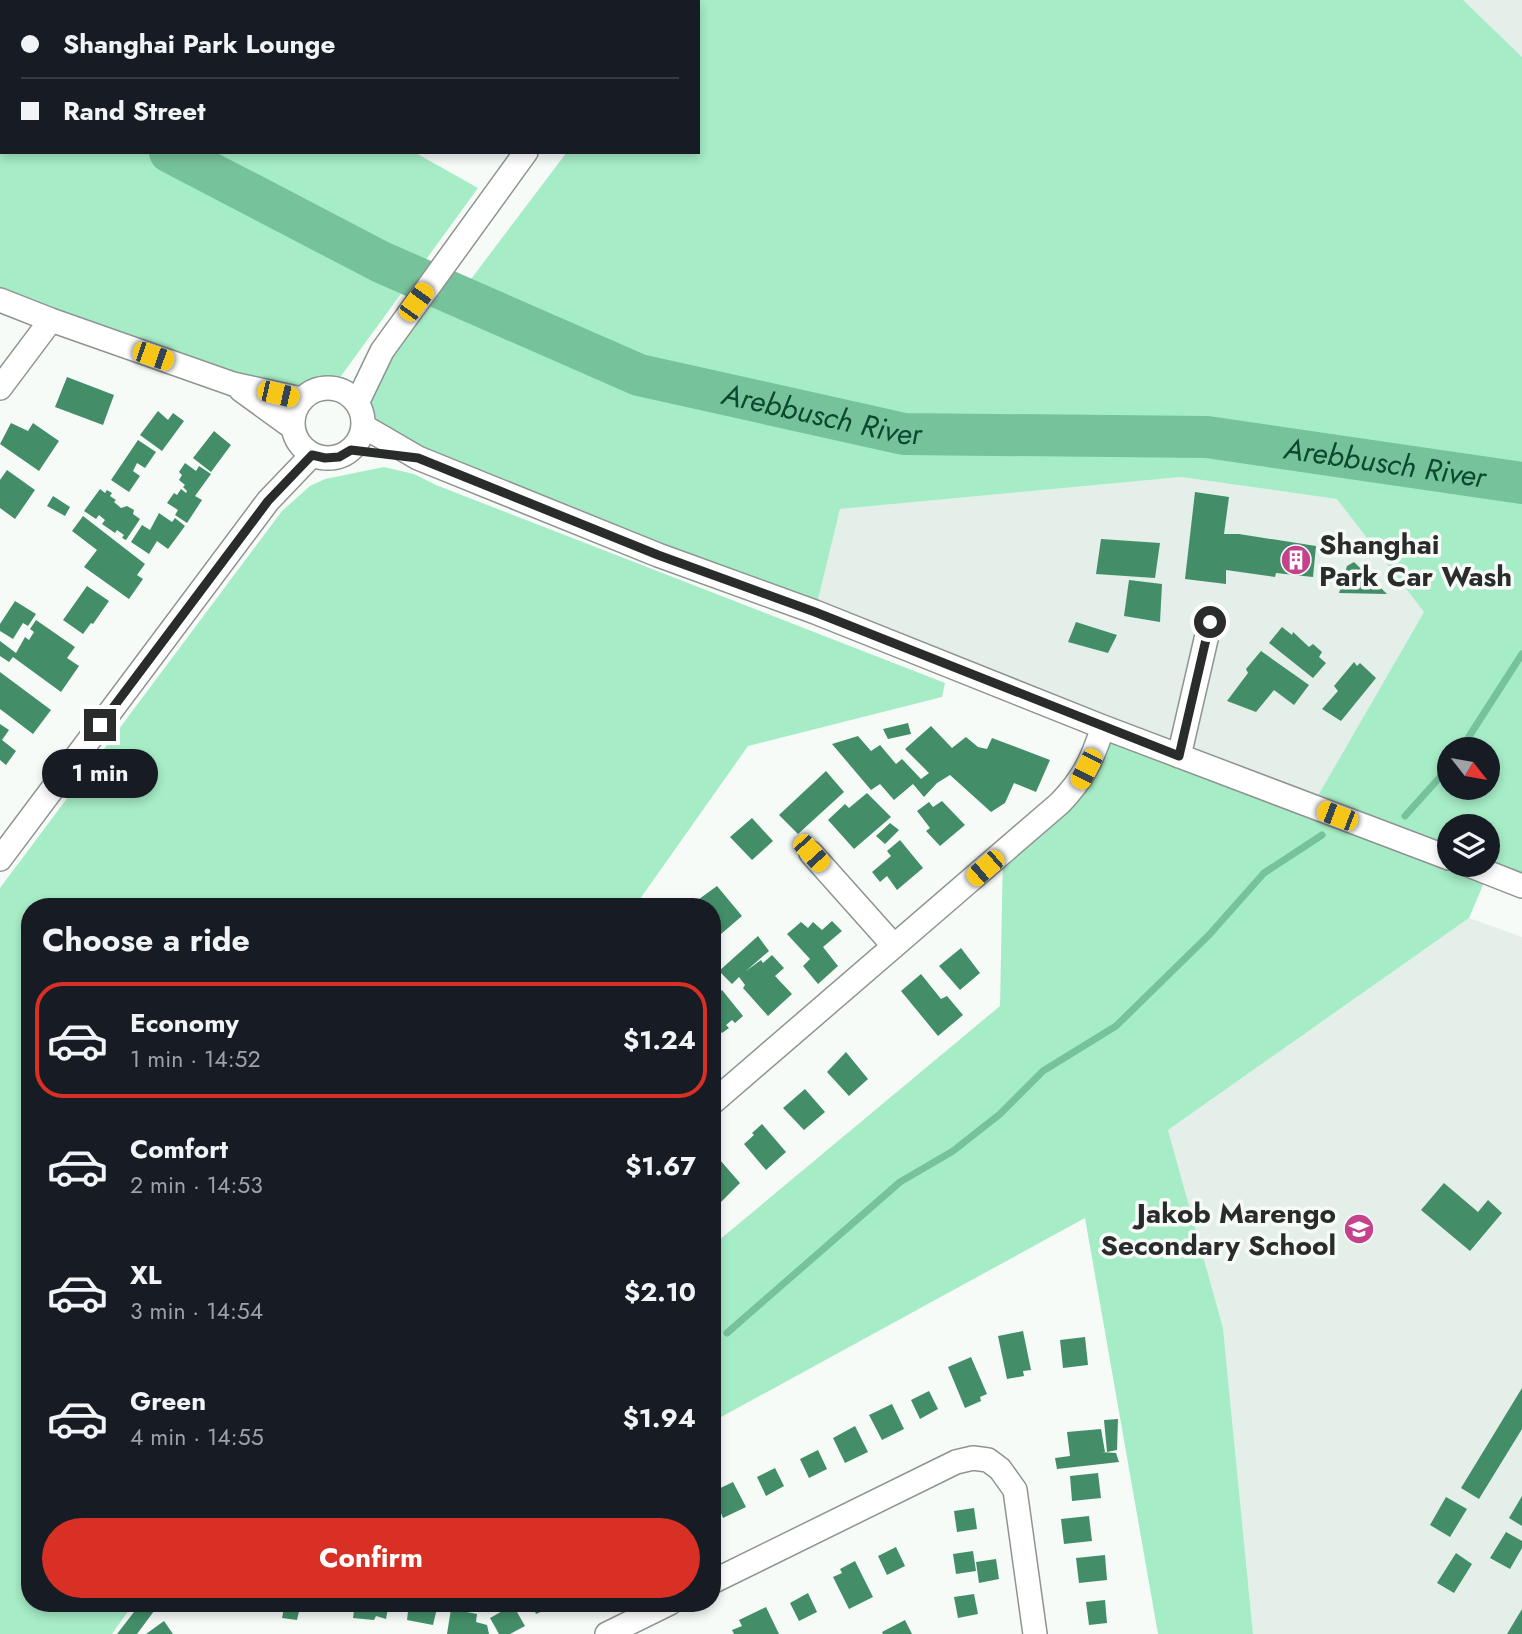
<!DOCTYPE html>
<meta charset="utf-8">
<style>
:root{--surface:#171b24;--page:#242831;--text:#f1f3f6;--muted:#9ea1a6;--line:#363941;--accent:#d93025}
body{margin:0;font-family:Jost,sans-serif;background:var(--page);color:var(--text);height:100vh;display:flex;flex-direction:column;font-size:26px;white-space:nowrap}
*{box-sizing:border-box;margin:0}
p{font-size:23px;color:var(--muted)}
.icon{flex:none;width:38px;height:38px;fill:none;stroke:currentColor;stroke-width:2;stroke-linecap:round;stroke-linejoin:round}
.map{position:relative;flex:1;overflow:hidden}
.side{position:absolute;left:21px;top:898px;width:700px;height:714px;display:flex;flex-direction:column;background:var(--surface);border-radius:28px;box-shadow:0 4px 10px #0003}
.side>*{flex:none}
.guide{position:absolute;left:0px;top:0px;width:700px;height:154px;box-shadow:0 4px 10px #0003;display:grid;align-content:center;height:154px;padding:0 21px;background:var(--surface)}
.needle{width:46px;rotate:121deg}
.buttons{position:absolute;left:1437px;top:737px;display:grid;gap:14px}
.buttons a{display:grid;place-items:center;width:63px;height:63px;border-radius:50%;background:var(--surface);box-shadow:0 4px 10px #0003;font-size:35px}
.end{position:absolute;width:32px;height:32px;margin:-16px;border:9px solid #2a2c2b;background:#fff;box-shadow:0 0 0 4px #fff}
.from{border-radius:50%}
.bubble{position:absolute;height:49px;border-radius:24px;background:var(--surface);box-shadow:0 4px 10px #0003;font-size:23px;font-weight:700;line-height:49px;text-align:center}
.car{position:absolute;width:21px;height:42px;margin:-21px -10px;border-radius:9px;box-shadow:0 0 5px 2px #0007;background:linear-gradient(#f5c518 24%,#345 0 40%,#f5c518 0 76%,#345 0 86%,#f5c518 0)}
.guide b{display:flex;align-items:center;gap:24px;height:66px;font-size:26px}
.guide b+b{border-top:2px solid var(--line)}
.guide i{width:18px;height:18px;background:var(--text)}
ul{padding:0;list-style:none}
li{display:flex;align-items:center;gap:21px;height:116px;margin:0 14px 10px;padding:0 7px;border:4px solid transparent;border-radius:28px}
li div{flex:1}
li b{display:block;font-size:26px}
li em{font-style:normal;font-weight:700}
li.selected{border-color:var(--accent)}
li>.icon{width:63px;height:63px;stroke-width:1.5}
h2{padding:0 21px;font-size:32px;line-height:84px}
.primary-button{display:flex;gap:14px;margin-top:auto;padding:14px 21px}
.primary-button a{flex:1;height:80px;border-radius:42px;background:var(--accent);color:#fff;font-size:28px;font-weight:700;line-height:80px;text-align:center}
.map>svg:first-child{display:block}
.built{fill:#e3efe8}
.green{fill:#a6ecc6;fill-rule:evenodd}
.lines{fill:none;stroke-linecap:round;stroke-linejoin:round}
.stream{stroke:#76c29b;stroke-width:7}
.river{stroke:#76c29b;stroke-width:42}
.building{fill:#438e69}
.minor-casing{stroke:#8f9491;stroke-width:26}
.minor{stroke:#fff;stroke-width:23}
.route{stroke:#2a2c2b;stroke-width:9}
.labels{text-anchor:middle;stroke-width:7;stroke-linejoin:round;paint-order:stroke}
.poi-label{font-size:28px;font-weight:bold;fill:#2a2c2b;stroke:#f6fbf8;text-anchor:start}
.water-label{font-size:30px;font-style:italic;fill:#0a492f;stroke:#f6fbf8}
</style>
<div class="map">
<svg width="1522" height="1634" viewBox="0 0 1522 1634">
<rect width="100%" height="100%" fill="#f6fbf8"/>
<path class="built" d="M 1463,0 L 1522,0 L 1522,57 Z
M 1181,477 L 1338,499 L 1424,612 L 1312,806 L 815,612 L 840,509 Z
M 1469,918 L 1522,937 L 1522,1634 L 1253,1634 L 1223,1328 L 1168,1130 Z"/>
<path class="green" d="M 0,0 L 140,2 L 2,2 L 2,152 L 414,152 L 478,188 L 333,387 L 315,389 L 301,399 L 0,300 Z
M 683,0 L 1463,0 L 1522,57 L 1522,481 L 1208,435 L 903,431 L 746,396 L 635,368 L 465,292 L 468,283 L 567,152 L 698,152 L 698,2 L 682,2 Z
M 432,284 L 639,375 L 904,434 L 1207,437 L 1522,483 L 1522,652 L 1485,710 L 1522,654 L 1522,886 L 1488,873 L 1469,918 L 1168,1130 L 1223,1328 L 1253,1634 L 1158,1634 L 1085,1218 L 712,1422 L 712,1246 L 1000,1006 L 1003,852 L 1060,803 L 1103,727 L 1312,806 L 1424,612 L 1337,499 L 1181,477 L 840,509 L 815,612 L 363,426 L 357,403 ZM 1449,749 L 1488,749 L 1488,788 L 1449,788 ZM 1449,826 L 1488,826 L 1488,864 L 1449,864 Z
M 384,467 L 414,474 L 436,485 L 945,683 L 942,697 L 748,746 L 635,906 L 30,906 L 30,1603 L 134,1603 L 112,1634 L 0,1634 L 0,888 L 282,511 L 310,486 L 325,479 Z"/>
<g class="lines">
<path class="stream" d="M 1461,749 L 1522,654
M 1405,816 L 1449,767
M 727,1333 L 900,1182 L 953,1151 L 1000,1114 L 1043,1071 L 1116,1026 L 1209,935 L 1264,873 L 1322,835"/>
<g class="river">
<path d="M 0,72 L 2,72"/>
<path id="s1" d="M 170,152 L 381,262 L 639,375 L 904,434 L 1207,437 L 1522,483"/>
</g>
</g>
<path class="building" d="M 67,377 L 114,395 L 103,425 L 55,407 Z
M 158,411 L 168,420 L 173,413 L 184,421 L 162,451 L 140,435 Z
M 11,423 L 28,431 L 33,423 L 59,441 L 39,471 L 0,444 Z
M 214,431 L 231,445 L 211,472 L 193,458 Z
M 138,440 L 156,452 L 145,468 L 137,463 L 133,471 L 140,476 L 129,492 L 111,480 Z
M 185,463 L 196,471 L 199,466 L 211,474 L 195,496 L 202,500 L 187,523 L 175,515 L 178,510 L 167,503 L 174,493 L 177,495 L 181,489 L 186,493 L 187,491 L 183,487 L 185,485 L 179,480 L 182,475 L 179,472 Z
M 7,470 L 35,490 L 15,519 L 0,508 L 0,480 Z
M 100,489 L 105,493 L 107,490 L 112,493 L 110,496 L 116,500 L 114,502 L 121,508 L 127,506 L 134,510 L 133,514 L 140,519 L 126,540 L 122,538 L 124,535 L 117,530 L 115,533 L 102,524 L 105,520 L 99,515 L 96,519 L 84,511 Z
M 1195,492 L 1229,497 L 1224,534 L 1239,534 L 1316,546 L 1313,577 L 1276,573 L 1275,577 L 1226,570 L 1226,584 L 1185,579 Z
M 53,496 L 70,507 L 65,516 L 47,506 Z
M 159,513 L 172,522 L 175,518 L 185,526 L 168,549 L 157,541 L 149,554 L 131,542 L 142,525 L 150,530 Z
M 83,516 L 145,564 L 137,575 L 143,579 L 129,599 L 84,567 L 97,550 L 72,531 Z
M 1101,539 L 1160,543 L 1155,578 L 1096,574 Z
M 1354,562 L 1387,594 L 1339,593 L 1347,566 Z
M 1129,580 L 1162,584 L 1160,622 L 1124,616 Z
M 87,586 L 109,601 L 93,624 L 91,623 L 83,634 L 63,620 Z
M 15,601 L 36,614 L 28,626 L 23,623 L 13,639 L 0,631 L 0,624 Z
M 36,620 L 75,647 L 67,658 L 79,666 L 61,692 L 13,657 L 9,662 L 0,656 L 0,641 L 16,653 L 25,637 L 29,640 L 34,632 L 30,629 Z
M 1076,622 L 1117,635 L 1108,653 L 1068,642 Z
M 1282,627 L 1292,635 L 1293,632 L 1309,647 L 1313,644 L 1322,652 L 1319,657 L 1326,663 L 1313,678 L 1269,643 Z
M 1261,651 L 1309,685 L 1294,705 L 1274,690 L 1256,712 L 1227,701 L 1248,673 L 1246,669 Z
M 1354,662 L 1357,666 L 1360,663 L 1376,678 L 1341,721 L 1322,709 L 1338,691 L 1334,686 Z
M 0,672 L 51,710 L 33,734 L 0,709 Z
M 908,723 L 911,734 L 888,739 L 883,729 Z
M 0,724 L 9,730 L 2,740 L 16,751 L 6,765 L 0,760 Z
M 931,726 L 952,748 L 966,737 L 978,747 L 987,749 L 992,738 L 1050,760 L 1036,792 L 1014,783 L 1005,803 L 991,812 L 950,775 L 937,783 L 924,797 L 913,784 L 894,800 L 880,784 L 871,790 L 832,744 L 858,736 L 871,751 L 880,745 L 896,764 L 902,759 L 921,779 L 929,773 L 905,749 Z
M 826,771 L 844,792 L 798,834 L 779,815 Z
M 867,793 L 891,817 L 854,849 L 828,820 L 845,804 L 849,808 Z
M 942,801 L 965,825 L 940,846 L 926,831 L 930,828 L 917,811 L 929,802 L 933,807 Z
M 752,818 L 773,841 L 752,860 L 730,837 Z
M 890,823 L 899,830 L 885,844 L 876,836 Z
M 900,840 L 923,868 L 897,890 L 887,876 L 880,882 L 872,872 L 891,856 L 887,851 Z
M 717,886 L 742,916 L 721,934 L 712,924 L 712,906 L 698,906 L 695,902 Z
M 832,921 L 842,931 L 823,947 L 838,966 L 818,984 L 803,966 L 810,959 L 787,934 L 801,922 L 808,928 L 813,922 L 822,930 Z
M 758,936 L 769,951 L 746,971 L 761,960 L 763,963 L 772,955 L 784,968 L 775,976 L 792,994 L 768,1016 L 743,988 L 745,985 L 739,977 L 732,984 L 719,971 Z
M 961,948 L 980,973 L 960,990 L 939,966 Z
M 921,974 L 941,999 L 947,996 L 963,1015 L 938,1036 L 901,991 Z
M 722,990 L 743,1016 L 735,1023 L 732,1020 L 726,1025 L 729,1028 L 722,1033 L 712,1023 L 712,999 Z
M 846,1052 L 868,1079 L 849,1096 L 827,1072 Z
M 805,1089 L 825,1112 L 804,1130 L 783,1108 Z
M 762,1124 L 786,1152 L 766,1170 L 744,1144 L 754,1135 L 752,1133 Z
M 720,1160 L 740,1183 L 720,1203 L 712,1193 L 712,1167 Z
M 1444,1183 L 1478,1212 L 1488,1200 L 1502,1213 L 1470,1251 L 1421,1210 Z
M 1023,1331 L 1031,1370 L 1023,1371 L 1024,1376 L 1007,1379 L 998,1336 Z
M 1085,1337 L 1088,1365 L 1063,1368 L 1060,1340 Z
M 971,1357 L 987,1394 L 980,1397 L 981,1401 L 965,1408 L 948,1367 Z
M 1522,1388 L 1522,1429 L 1479,1499 L 1461,1488 Z
M 929,1391 L 938,1409 L 920,1419 L 911,1400 Z
M 892,1404 L 904,1429 L 882,1440 L 869,1415 Z
M 1118,1419 L 1117,1450 L 1107,1452 L 1104,1420 Z
M 855,1426 L 868,1452 L 845,1463 L 833,1438 Z
M 1101,1429 L 1105,1452 L 1101,1452 L 1116,1453 L 1119,1462 L 1057,1469 L 1055,1458 L 1070,1456 L 1067,1432 Z
M 818,1450 L 827,1469 L 809,1478 L 800,1459 Z
M 775,1468 L 784,1486 L 766,1496 L 757,1477 Z
M 1098,1473 L 1101,1498 L 1072,1501 L 1070,1476 Z
M 733,1482 L 746,1507 L 723,1518 L 712,1492 Z
M 1522,1496 L 1522,1526 L 1509,1518 Z
M 1446,1497 L 1467,1509 L 1450,1537 L 1430,1525 Z
M 974,1508 L 977,1529 L 957,1532 L 954,1511 Z
M 1089,1516 L 1092,1541 L 1064,1544 L 1061,1519 Z
M 1506,1532 L 1522,1541 L 1522,1548 L 1510,1569 L 1490,1558 Z
M 896,1547 L 905,1566 L 887,1575 L 878,1556 Z
M 973,1551 L 976,1571 L 956,1574 L 953,1554 Z
M 1456,1553 L 1472,1564 L 1454,1593 L 1437,1583 Z
M 1105,1555 L 1107,1580 L 1079,1583 L 1076,1558 Z
M 996,1559 L 999,1579 L 979,1583 L 976,1562 Z
M 855,1561 L 873,1597 L 849,1609 L 833,1577 L 842,1573 L 840,1569 Z
M 808,1593 L 817,1612 L 799,1621 L 790,1603 Z
M 974,1594 L 978,1614 L 958,1618 L 954,1597 Z
M 1105,1600 L 1107,1623 L 1089,1625 L 1086,1602 Z
M 141,1603 L 160,1603 L 137,1634 L 117,1634 Z
M 180,1603 L 207,1603 L 208,1605 L 182,1612 Z
M 285,1603 L 301,1603 L 297,1620 L 282,1618 Z
M 321,1603 L 348,1603 L 346,1612 L 320,1606 Z
M 355,1603 L 389,1603 L 386,1619 L 376,1616 L 374,1620 L 353,1618 Z
M 409,1603 L 438,1604 L 433,1625 L 407,1620 Z
M 531,1603 L 561,1603 L 536,1614 Z
M 513,1605 L 525,1626 L 510,1634 L 499,1634 L 490,1618 Z
M 766,1607 L 779,1634 L 734,1634 L 732,1630 L 742,1626 L 739,1620 Z
M 451,1609 L 477,1614 L 476,1622 L 487,1625 L 489,1634 L 447,1634 Z
M 1522,1609 L 1522,1634 L 1507,1634 Z
M 905,1620 L 912,1634 L 883,1634 L 882,1632 Z
M 164,1621 L 173,1634 L 146,1634 Z"/>
<g class="lines">
<g class="minor-casing">
<path id="minor" d="M 495,0 L 499,2
M 640,2 L 641,0
M 0,300 L 51,320 L 233,384 L 301,399
M293 423a35 35 0 1 1 70 0a35 35 0 1 1-70 0Z
M 0,388 L 51,320
M 241,390 L 292,427
M 357,403 L 382,351 L 526,152
M 363,426 L 418,458 L 658,555 L 815,612 L 1103,727 L 1449,858
M 1179,756 L 1210,622
M 811,853 L 894,946
M 0,859 L 268,501 L 312,455
M 1466,864 L 1522,886
M 712,1103 L 1060,803 C 1084,778 1092,760 1103,727
M 712,1582 L 956,1462 L 973,1458 L 988,1460 L 1000,1469 L 1015,1490 L 1035,1634
M 607,1634 L 670,1603"/>
</g>
<use href="#minor" class="minor"/>
</g>
<g class="lines">
<path class="route" d="M 100,725 L 268,501 L 312,455 L 325,458 L 339,457 L 351,450 L 418,458 L 658,555 L 815,612 L 1179,756 L 1210,622"/>
</g>
<defs>
<g id="building-disc" transform="scale(1.575)"><circle r="9.5" fill="#c3428b" stroke="#f6fbf8"/><path d="M-4-6H4V6H1V3H-1V6H-4ZM-2.5-4.3h1.7v1.8h-1.7ZM.8-4.3h1.7v1.8H.8ZM-2.5-1h1.7V.8h-1.7ZM.8-1h1.7V.8H.8Z" fill="#fff"/></g>
<g id="school-disc" transform="scale(1.575)"><circle r="9.5" fill="#c3428b" stroke="#f6fbf8"/><path d="M0-5L7-2L0 1L-7-2ZM-4 1L0 2.5L4 1V4Q0 6-4 4Z" fill="#fff"/></g>
</defs>
<g fill-rule="evenodd">
<use href="#building-disc" x="1296" y="560"/>
<use href="#school-disc" x="1359" y="1229"/>
</g>
<g class="labels">
<g class="poi-label">
<text x="1319" y="554">Shanghai<tspan x="1319" dy="32">Park Car Wash</tspan></text>
<text x="1336" y="1223" text-anchor="end">Jakob Marengo<tspan x="1336" dy="32">Secondary School</tspan></text>
</g>
<g class="water-label">
<text dy="10" stroke="none"><textPath href="#s1" startOffset="707">Arebbusch River</textPath></text>
<text dy="10" stroke="none"><textPath href="#s1" startOffset="1274">Arebbusch River</textPath></text>
</g>
</g>
</svg>
<div class="buttons">
<a><svg class="needle" viewBox="-14 -14 28 28"><path d="M0-13l5 13h-10z" fill="#e53935"/><path d="M0 13l5-13h-10z" fill="#9ea1a6"/></svg></a>
<a><svg class="icon" aria-label="layers" viewBox="0 0 24 24"><path d="M12 4l9 5-9 5-9-5zM3 14l9 5 9-5"/></svg></a>
</div>
<i class="end from" style="left:1210px;top:622px"></i>
<i class="end" style="left:100px;top:725px"></i>
<div class="bubble" style="left:42px;top:749px;width:116px">1 min</div>
<i class="car" style="left:416px;top:302px;rotate:36deg"></i>
<i class="car" style="left:153px;top:356px;rotate:109deg"></i>
<i class="car" style="left:278px;top:394px;rotate:103deg"></i>
<i class="car" style="left:1086px;top:769px;rotate:207deg"></i>
<i class="car" style="left:1337px;top:816px;rotate:291deg"></i>
<i class="car" style="left:811px;top:853px;rotate:138deg"></i>
<i class="car" style="left:985px;top:868px;rotate:229deg"></i>
<div class="guide">
<b><i class="from"></i>Shanghai Park Lounge</b>
<b><i></i>Rand Street</b>
</div>
<section class="side">
<h2>Choose a ride</h2>
<ul>
<li class="selected"><svg class="icon" aria-label="car" viewBox="0 0 24 24"><path d="M5 17H2v-5l4-1 3-4h7l3 4 3 1v5h-3M9 17h6M6 11h13"/><circle cx="7" cy="17" r="2"/><circle cx="17" cy="17" r="2"/></svg><div><b>Economy</b><p>1 min · 14:52</p></div><em>$1.24</em></li>
<li><svg class="icon" aria-label="car" viewBox="0 0 24 24"><path d="M5 17H2v-5l4-1 3-4h7l3 4 3 1v5h-3M9 17h6M6 11h13"/><circle cx="7" cy="17" r="2"/><circle cx="17" cy="17" r="2"/></svg><div><b>Comfort</b><p>2 min · 14:53</p></div><em>$1.67</em></li>
<li><svg class="icon" aria-label="car" viewBox="0 0 24 24"><path d="M5 17H2v-5l4-1 3-4h7l3 4 3 1v5h-3M9 17h6M6 11h13"/><circle cx="7" cy="17" r="2"/><circle cx="17" cy="17" r="2"/></svg><div><b>XL</b><p>3 min · 14:54</p></div><em>$2.10</em></li>
<li><svg class="icon" aria-label="car" viewBox="0 0 24 24"><path d="M5 17H2v-5l4-1 3-4h7l3 4 3 1v5h-3M9 17h6M6 11h13"/><circle cx="7" cy="17" r="2"/><circle cx="17" cy="17" r="2"/></svg><div><b>Green</b><p>4 min · 14:55</p></div><em>$1.94</em></li>
</ul>
<div class="primary-button"><a>Confirm</a></div>
</section>
</div>
